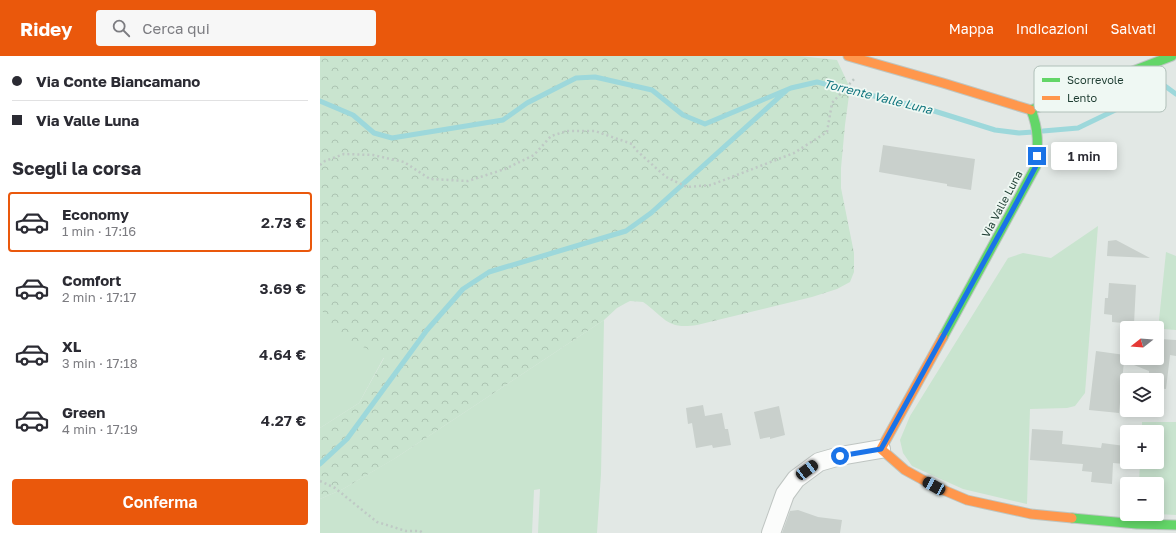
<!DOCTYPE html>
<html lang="it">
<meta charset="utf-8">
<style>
:root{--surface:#fff;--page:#f7f7f7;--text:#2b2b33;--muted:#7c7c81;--line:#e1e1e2;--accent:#ea580c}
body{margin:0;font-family:"Golos Text",sans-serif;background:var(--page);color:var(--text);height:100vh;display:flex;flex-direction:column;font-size:15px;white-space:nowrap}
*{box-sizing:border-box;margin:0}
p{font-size:13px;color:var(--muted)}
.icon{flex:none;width:22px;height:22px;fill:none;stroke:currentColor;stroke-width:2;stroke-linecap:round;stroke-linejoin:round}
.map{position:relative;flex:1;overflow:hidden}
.panel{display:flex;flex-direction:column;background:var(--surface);width:320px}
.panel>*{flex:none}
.guide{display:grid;align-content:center;height:88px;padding:0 12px;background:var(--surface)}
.needle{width:26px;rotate:253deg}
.buttons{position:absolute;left:800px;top:265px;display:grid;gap:8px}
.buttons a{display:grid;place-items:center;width:44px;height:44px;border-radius:4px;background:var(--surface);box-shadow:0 2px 10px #0003;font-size:20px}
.end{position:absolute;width:18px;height:18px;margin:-9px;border:5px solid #1a73e8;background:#fff;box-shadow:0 0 0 2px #fff}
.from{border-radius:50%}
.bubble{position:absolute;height:28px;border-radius:4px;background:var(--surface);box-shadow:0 2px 10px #0003;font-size:13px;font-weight:600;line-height:28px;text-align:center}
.car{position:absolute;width:12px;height:24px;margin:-12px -6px;border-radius:5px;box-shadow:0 0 3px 1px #0007;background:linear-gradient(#222 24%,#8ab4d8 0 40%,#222 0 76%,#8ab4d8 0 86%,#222 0)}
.guide b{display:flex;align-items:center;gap:14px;height:38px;font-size:15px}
.guide b+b{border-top:1px solid var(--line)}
.guide i{width:10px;height:10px;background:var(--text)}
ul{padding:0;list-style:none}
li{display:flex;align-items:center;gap:12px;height:60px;margin:0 8px 6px;padding:0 4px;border:2px solid transparent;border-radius:4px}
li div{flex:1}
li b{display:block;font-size:15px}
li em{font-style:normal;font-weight:600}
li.selected{border-color:var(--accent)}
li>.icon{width:36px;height:36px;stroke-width:1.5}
h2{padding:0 12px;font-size:18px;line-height:48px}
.cta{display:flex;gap:8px;margin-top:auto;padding:8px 12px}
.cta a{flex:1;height:46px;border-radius:4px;background:var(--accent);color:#fff;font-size:16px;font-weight:600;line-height:46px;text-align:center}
header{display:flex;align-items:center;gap:24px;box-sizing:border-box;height:56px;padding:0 20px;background:var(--accent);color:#fff}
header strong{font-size:19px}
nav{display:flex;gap:22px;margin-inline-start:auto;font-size:14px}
.search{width:280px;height:36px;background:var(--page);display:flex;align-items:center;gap:10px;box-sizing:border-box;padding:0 14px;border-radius:4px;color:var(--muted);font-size:15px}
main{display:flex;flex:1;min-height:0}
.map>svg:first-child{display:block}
.green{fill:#c9e4cf}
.forest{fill:url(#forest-crowns)}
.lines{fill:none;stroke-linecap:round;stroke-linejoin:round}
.stream{stroke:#9dd8db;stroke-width:5}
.building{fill:#c9d0cc}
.street-casing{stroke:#bfc5c2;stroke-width:20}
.fast-casing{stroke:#bdc6c2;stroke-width:11}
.slow-casing{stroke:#bdc6c2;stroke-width:11}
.path{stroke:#bfc9c5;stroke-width:2.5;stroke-dasharray:2 3;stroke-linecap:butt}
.street{stroke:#fbfcfb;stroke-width:18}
.fast{stroke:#63d668;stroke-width:9}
.slow{stroke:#ff974d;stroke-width:9}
.route{stroke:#1a73e8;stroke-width:5}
.labels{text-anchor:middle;stroke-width:3.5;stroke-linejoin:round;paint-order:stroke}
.street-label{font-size:11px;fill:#1e3d32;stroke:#eff8f3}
.water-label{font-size:12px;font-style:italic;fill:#12767f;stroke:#eff8f3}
.key{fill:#eff8f3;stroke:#b0c0b9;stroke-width:1}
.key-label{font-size:11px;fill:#1e3d32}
</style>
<header>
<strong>Ridey</strong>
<div class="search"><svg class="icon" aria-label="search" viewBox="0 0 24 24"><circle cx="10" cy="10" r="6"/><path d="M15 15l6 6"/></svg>Cerca qui</div>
<nav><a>Mappa</a><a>Indicazioni</a><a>Salvati</a></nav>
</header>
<main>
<section class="panel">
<div class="guide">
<b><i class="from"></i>Via Conte Biancamano</b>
<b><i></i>Via Valle Luna</b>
</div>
<h2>Scegli la corsa</h2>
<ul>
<li class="selected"><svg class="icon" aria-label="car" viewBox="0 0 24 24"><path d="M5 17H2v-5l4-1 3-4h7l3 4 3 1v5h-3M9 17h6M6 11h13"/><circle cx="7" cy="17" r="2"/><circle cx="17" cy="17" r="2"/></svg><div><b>Economy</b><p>1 min · 17:16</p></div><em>2.73 €</em></li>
<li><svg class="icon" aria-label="car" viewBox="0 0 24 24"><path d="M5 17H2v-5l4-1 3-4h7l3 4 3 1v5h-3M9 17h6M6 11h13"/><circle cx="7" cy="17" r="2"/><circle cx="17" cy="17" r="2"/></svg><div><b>Comfort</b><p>2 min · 17:17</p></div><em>3.69 €</em></li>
<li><svg class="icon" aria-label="car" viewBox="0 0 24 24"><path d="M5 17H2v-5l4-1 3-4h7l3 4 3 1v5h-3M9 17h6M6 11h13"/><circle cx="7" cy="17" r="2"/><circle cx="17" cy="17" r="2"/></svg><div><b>XL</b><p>3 min · 17:18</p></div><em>4.64 €</em></li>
<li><svg class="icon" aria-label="car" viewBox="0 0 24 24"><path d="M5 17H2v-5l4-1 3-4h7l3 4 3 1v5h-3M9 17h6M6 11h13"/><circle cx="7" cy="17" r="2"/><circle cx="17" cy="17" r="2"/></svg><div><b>Green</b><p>4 min · 17:19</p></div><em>4.27 €</em></li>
</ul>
<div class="cta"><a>Conferma</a></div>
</section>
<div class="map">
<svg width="856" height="477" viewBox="0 0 856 477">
<defs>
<pattern id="forest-crowns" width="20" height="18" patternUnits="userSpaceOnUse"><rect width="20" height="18" fill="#c9e4cf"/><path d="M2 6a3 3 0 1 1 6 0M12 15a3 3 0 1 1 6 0" fill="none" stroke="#acc4b2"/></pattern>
</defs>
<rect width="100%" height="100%" fill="#e2e8e5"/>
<path class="green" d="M 778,170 L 765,337 L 755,350 L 747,352 L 710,353 L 707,448 L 643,433 L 592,410 L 583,397 L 580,384 L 590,360 L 688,202 L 703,197 L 731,202 Z
M 846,196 L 856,200 L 856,274 L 843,273 L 839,264 Z
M 0,240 L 64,301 L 39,347 L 0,372 Z
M 284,264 L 281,418 L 277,477 L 218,477 L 220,433 L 214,434 L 212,477 L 0,477 L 0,443 L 23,433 L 77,401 Z
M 822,366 L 856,366 L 856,459 L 837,458 L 837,428 L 819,428 L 820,406 L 837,406 L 837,376 L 822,376 Z"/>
<path class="forest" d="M 0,0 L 479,0 L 517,4 L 530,32 L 525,69 L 521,112 L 521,132 L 534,197 L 534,216 L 530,226 L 517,233 L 492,241 L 377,269 C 346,274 345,261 323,246 L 310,245 L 306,247 L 297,252 L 284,264 L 74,403 L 23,433 L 0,443 L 0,372 L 39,347 L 64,302 C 49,293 12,278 5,263 C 3,257 1,250 0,244 Z"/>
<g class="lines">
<path class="stream" d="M 0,45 L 33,59 L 54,77 L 72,82 L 183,64 L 207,47 L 256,22 L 275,21 L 332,34 L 363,59 L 385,68 L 471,32 L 497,26 L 611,54 L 675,74 L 699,77 L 713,76
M 723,75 L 758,72 L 845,30 L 856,38
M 0,408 L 27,383 L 107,274 L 143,233 L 169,216 L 306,175 L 331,157 L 467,34"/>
</g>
<path class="building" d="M 563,89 L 655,103 L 651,134 L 627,130 L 627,128 L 559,116 Z
M 796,184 L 830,202 L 787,200 L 788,185 Z
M 789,227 L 816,229 L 814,268 L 792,266 L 792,259 L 784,258 L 785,242 L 788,242 Z
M 840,283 L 856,284 L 856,300 L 850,299 L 846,333 L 837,332 L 837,324 L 829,324 L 829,315 L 804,305 L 799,357 L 769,354 L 776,295 L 805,299 L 805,302 L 837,302 L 837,294 L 839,294 Z
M 383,349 L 385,360 L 402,357 L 405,373 L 408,373 L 411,389 L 393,392 L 392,389 L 376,392 L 372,367 L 368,368 L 366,352 Z
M 459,350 L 465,379 L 450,383 L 450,381 L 440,383 L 434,356 Z
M 712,373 L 743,375 L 742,388 L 781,392 L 782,387 L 805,390 L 804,408 L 793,407 L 792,428 L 771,426 L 772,416 L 762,415 L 763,408 L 710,404 Z
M 478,454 L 498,461 L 522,464 L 520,477 L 462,477 L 470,455 Z"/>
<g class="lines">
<g class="street-casing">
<path id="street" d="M 451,477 L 465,438 L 476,423 L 499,406 L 520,400 L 561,393"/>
</g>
<g class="fast-casing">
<path id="fast" d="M 711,54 L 852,0
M 623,281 L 716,110 C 718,89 719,74 711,54
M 752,462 L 817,468 L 856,469"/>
</g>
<g class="slow-casing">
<path id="slow" d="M 528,0 L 623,27 L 711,54
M 623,281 L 561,393 L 585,414 L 614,430 L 647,444 L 711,458 L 752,462"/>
</g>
<path class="path" d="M 0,109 L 5,105 L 24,98 L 53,99 L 84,106 L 110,123 L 148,125 L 185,113 L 214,99 L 231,80 L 247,75 L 275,75 L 312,88 L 316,94 L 346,121 L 367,131 L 391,129 L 474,97 L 507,76 L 512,47 L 535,22
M 0,425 L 15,432 L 57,466 L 86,475 L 100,475 L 103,477"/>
<use href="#street" class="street"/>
<use href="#fast" class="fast"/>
<use href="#slow" class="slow"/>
</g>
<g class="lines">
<path class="route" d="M 520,400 L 561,393 L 692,155 L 716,110 L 717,100"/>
</g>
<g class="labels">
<g class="street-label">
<text transform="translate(682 148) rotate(-62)" y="4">Via Valle Luna</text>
</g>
<g class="water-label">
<text transform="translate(558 41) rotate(14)" y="4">Torrente Valle Luna</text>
</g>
</g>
<rect x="714" y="10" width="132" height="46" rx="6" class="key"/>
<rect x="722" y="22" width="18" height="4" fill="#63d668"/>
<rect x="722" y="40" width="18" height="4" fill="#ff974d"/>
<g class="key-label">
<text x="747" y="28">Scorrevole</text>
<text x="747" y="46">Lento</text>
</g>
</svg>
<div class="buttons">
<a><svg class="needle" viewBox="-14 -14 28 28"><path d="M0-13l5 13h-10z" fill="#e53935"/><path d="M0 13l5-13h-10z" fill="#7c7c81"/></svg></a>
<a><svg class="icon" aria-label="layers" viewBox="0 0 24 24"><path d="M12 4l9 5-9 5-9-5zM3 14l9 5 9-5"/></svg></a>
<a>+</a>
<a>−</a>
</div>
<i class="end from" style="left:520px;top:400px"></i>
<i class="end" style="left:717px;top:100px"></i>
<div class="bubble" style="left:731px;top:86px;width:66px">1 min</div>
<i class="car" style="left:487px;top:414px;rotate:53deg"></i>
<i class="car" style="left:614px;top:430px;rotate:299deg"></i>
</div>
</main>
